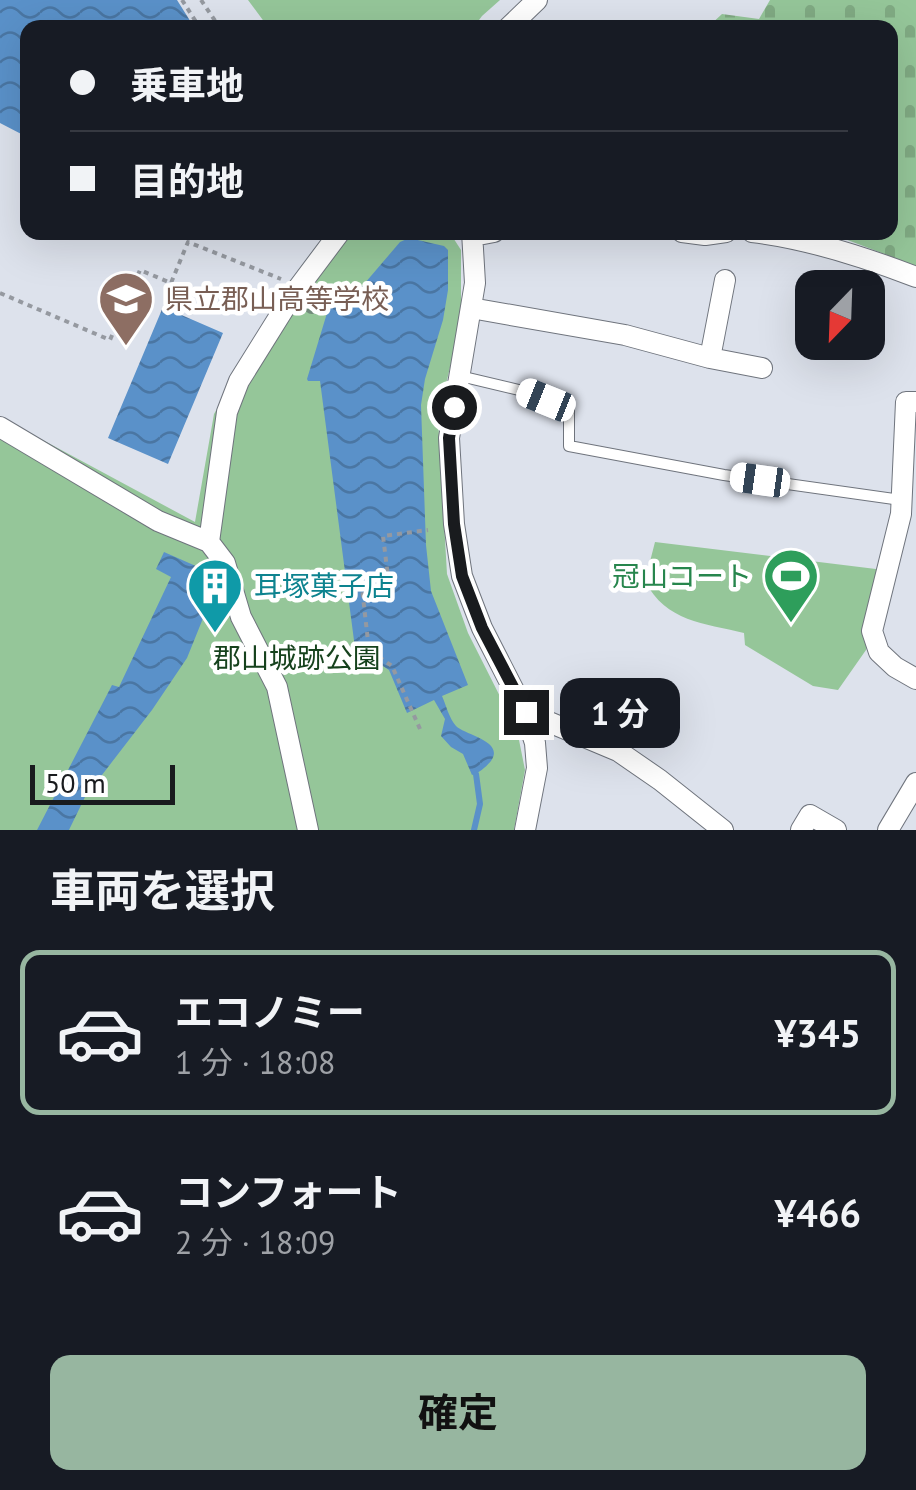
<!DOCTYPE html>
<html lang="ja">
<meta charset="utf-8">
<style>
:root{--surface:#171b24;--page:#20242c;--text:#f1f3f6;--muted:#9ea1a6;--line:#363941;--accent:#97b6a0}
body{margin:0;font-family:"PT Sans","Noto Sans JP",sans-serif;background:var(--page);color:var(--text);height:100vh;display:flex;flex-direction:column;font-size:38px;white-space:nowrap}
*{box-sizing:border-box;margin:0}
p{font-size:32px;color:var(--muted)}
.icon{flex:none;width:55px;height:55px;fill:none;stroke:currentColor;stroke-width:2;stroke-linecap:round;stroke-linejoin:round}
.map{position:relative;height:830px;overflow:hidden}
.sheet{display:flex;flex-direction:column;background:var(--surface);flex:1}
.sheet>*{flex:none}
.guide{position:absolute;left:20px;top:20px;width:878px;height:220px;border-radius:20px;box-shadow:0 10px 40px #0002;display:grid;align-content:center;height:220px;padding:0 50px;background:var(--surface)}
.needle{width:65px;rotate:203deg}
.tools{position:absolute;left:795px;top:270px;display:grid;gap:20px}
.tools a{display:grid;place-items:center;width:90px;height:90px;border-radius:20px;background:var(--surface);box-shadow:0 10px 40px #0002;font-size:50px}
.scale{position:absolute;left:30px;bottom:25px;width:145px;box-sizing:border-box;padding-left:10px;border:5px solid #191b1e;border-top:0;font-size:28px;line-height:35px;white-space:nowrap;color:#191b1e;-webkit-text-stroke:8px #fff;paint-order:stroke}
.end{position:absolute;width:45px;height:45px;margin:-22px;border:12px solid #191b1e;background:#fff;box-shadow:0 0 0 5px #fff}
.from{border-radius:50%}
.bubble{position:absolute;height:70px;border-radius:20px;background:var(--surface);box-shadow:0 10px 40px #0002;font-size:32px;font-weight:700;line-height:70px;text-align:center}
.car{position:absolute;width:30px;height:60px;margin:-30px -15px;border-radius:12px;box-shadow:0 0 8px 2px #0007;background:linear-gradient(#fff 24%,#345 0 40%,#fff 0 76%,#345 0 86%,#fff 0)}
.guide b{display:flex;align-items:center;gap:35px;height:95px;font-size:38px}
.guide b+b{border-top:2px solid var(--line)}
.guide i{width:25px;height:25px;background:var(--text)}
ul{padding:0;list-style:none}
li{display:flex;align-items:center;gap:30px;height:165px;margin:0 20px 15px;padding:0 30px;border:5px solid transparent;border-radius:20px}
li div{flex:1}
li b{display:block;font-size:38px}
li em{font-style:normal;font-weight:700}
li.selected{border-color:var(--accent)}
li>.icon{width:90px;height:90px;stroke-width:1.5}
h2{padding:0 50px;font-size:45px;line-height:120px}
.action{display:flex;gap:20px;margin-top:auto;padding:20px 50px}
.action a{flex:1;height:115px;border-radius:20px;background:var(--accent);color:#111;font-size:40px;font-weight:700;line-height:115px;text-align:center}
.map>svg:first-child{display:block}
.cemetery{fill:url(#cemetery-stones)}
.green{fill:#95c699}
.water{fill:url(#water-waves)}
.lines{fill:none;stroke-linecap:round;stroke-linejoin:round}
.stream{stroke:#5a91c9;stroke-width:6}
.lane-casing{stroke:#6f747d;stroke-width:12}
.street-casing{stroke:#6f747d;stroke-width:22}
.path{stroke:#9599a0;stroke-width:4;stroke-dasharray:5 5;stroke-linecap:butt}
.lane{stroke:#fff;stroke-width:10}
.street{stroke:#fff;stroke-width:20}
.tree{fill:#708a7a}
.route{stroke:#191b1e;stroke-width:12}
.labels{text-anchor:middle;stroke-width:9;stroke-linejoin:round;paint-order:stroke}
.education-label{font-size:28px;fill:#785e54;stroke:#fff;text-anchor:start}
.leisure-label{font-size:28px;fill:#27864d;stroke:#fff;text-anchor:end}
.culture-label{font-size:28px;fill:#0d838f;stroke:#fff;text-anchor:start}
.park-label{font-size:28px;fill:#16421d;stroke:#fff}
</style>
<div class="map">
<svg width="916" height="830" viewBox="0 0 916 830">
<defs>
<pattern id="cemetery-stones" width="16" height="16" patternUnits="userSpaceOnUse" patternTransform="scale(2.5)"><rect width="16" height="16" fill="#95c699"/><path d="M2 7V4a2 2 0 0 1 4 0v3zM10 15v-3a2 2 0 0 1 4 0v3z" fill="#80aa83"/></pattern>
<pattern id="water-waves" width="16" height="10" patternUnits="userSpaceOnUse" patternTransform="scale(2.5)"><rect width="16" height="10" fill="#5a91c9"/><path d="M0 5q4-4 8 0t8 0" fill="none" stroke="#4a76a3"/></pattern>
</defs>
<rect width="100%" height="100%" fill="#dde2ec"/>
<path class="cemetery" d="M 770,0 L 916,0 L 916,266 L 829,233 L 890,232 L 890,28 L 708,27 L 722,14 L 759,19 Z"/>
<path class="green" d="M 248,0 L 500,0 L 482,16 L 473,28 L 268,27 Z
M 326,233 L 450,233 L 461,250 L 461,321 L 438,418 L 447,574 L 468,633 L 517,730 L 525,770 L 514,830 L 0,830 L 0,417 L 195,522 L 214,414 L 289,283 Z
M 655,542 L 884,570 L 866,650 L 838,690 L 813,686 L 745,645 L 744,633 C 704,623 666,622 645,581 Z"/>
<path class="water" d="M 0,0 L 177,0 L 194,27 L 28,28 L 27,137 L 0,123 Z
M 409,238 L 444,246 L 448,250 L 448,290 L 443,320 L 425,379 L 421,405 L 426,545 L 431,591 L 468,685 L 442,696 C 446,705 449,718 456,726 C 465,735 505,741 491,761 C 486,767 479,773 472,775 L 463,754 L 451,747 L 441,736 L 445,719 L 434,700 L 407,713 L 389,670 L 355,648 L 320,381 L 308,381 L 307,379 L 334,290 L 359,290 L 400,242 Z
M 163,307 L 223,333 L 168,464 L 108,438 Z
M 164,552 L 214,574 L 204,598 L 210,601 L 187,658 L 152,710 L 85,797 L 69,830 L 37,830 L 112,685 L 119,687 L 171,577 L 156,569 Z"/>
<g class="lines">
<path class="stream" d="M 474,830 L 480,804 L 476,774"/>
<g class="lane-casing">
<path id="lane" d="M 460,376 L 523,391 L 569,409 L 569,446 L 724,475 L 901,500"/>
</g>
<g class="street-casing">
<path id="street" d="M 508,28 L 537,0
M 472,232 L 475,283 L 449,438 L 454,524 L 462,576 L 482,628 L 525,712 L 535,743 L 537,768 L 525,830
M 682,232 L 705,235 L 726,232
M 752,232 C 804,238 867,258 916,277
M 473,236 L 494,232
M 471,308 L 625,335 L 710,358 L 762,368
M 710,358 L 725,280
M 916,402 L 906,402 L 901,514 L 872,631 L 879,652 L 895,667 L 916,679
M 0,427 L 158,521 L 209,542 L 225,563 L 241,617 L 277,687 L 308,830
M 209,542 L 227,412 L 239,381 L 292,296 L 340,232
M 525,712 L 618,751 L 660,780 L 723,830
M 801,830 L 810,815 L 836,830
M 888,830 L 916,783"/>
</g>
<path class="path" d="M 182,0 L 200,28
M 201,0 L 220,28
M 0,293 L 110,340 L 140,270 L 171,283 L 188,242 L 281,279
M 420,729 L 392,666 L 369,650 L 362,588 L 389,585 L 383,536 L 428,530"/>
<use href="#lane" class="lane"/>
<use href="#street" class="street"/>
</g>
<circle class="tree" cx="312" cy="306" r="8"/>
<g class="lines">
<path class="route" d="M 454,407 L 449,438 L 454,524 L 462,576 L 482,628 L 526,712"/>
</g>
<defs>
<g id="school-pin" transform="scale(2.875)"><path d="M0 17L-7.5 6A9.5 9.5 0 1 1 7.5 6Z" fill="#8d6e63" stroke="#fff"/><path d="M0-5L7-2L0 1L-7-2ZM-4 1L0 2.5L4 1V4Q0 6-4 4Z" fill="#fff"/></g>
<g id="stadium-pin" transform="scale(2.875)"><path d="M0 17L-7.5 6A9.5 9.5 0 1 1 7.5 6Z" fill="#2e9e5b" stroke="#fff"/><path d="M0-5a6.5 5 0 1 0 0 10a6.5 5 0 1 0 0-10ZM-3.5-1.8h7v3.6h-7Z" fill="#fff"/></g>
<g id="building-pin" transform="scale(2.875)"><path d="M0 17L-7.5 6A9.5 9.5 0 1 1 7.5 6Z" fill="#0f9aa8" stroke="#fff"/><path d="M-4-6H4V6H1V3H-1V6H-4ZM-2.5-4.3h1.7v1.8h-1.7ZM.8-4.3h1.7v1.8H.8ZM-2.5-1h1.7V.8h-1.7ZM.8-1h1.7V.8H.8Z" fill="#fff"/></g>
</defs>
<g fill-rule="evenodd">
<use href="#school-pin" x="126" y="299"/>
<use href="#stadium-pin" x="791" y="576"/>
<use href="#building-pin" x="215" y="586"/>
</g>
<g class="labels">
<g class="education-label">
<text x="165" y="309">県立郡山高等学校</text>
</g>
<g class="leisure-label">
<text x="752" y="586">冠山コート</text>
</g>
<g class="culture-label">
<text x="254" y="596">耳塚菓子店</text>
</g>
<g class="park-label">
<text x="297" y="668">郡山城跡公園</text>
</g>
</g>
</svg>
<div class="tools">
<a><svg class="needle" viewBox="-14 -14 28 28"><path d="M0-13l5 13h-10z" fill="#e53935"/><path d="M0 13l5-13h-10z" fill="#9ea1a6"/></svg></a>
</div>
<div class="scale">50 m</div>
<i class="end from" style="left:454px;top:407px"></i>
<i class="end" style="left:526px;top:712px"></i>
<div class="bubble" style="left:560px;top:678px;width:120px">1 分</div>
<i class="car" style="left:546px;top:400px;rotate:292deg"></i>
<i class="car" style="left:760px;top:480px;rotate:278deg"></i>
<div class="guide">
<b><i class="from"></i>乗車地</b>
<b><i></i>目的地</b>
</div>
</div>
<section class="sheet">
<h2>車両を選択</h2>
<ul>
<li class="selected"><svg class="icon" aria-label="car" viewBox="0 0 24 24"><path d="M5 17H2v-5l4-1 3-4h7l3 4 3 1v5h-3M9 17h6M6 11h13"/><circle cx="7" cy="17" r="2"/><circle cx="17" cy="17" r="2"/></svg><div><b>エコノミー</b><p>1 分 · 18:08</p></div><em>¥345</em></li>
<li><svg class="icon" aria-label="car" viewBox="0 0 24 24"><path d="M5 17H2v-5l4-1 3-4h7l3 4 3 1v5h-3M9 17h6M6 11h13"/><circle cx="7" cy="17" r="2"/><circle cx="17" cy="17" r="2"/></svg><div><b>コンフォート</b><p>2 分 · 18:09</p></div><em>¥466</em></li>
</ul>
<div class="action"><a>確定</a></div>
</section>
